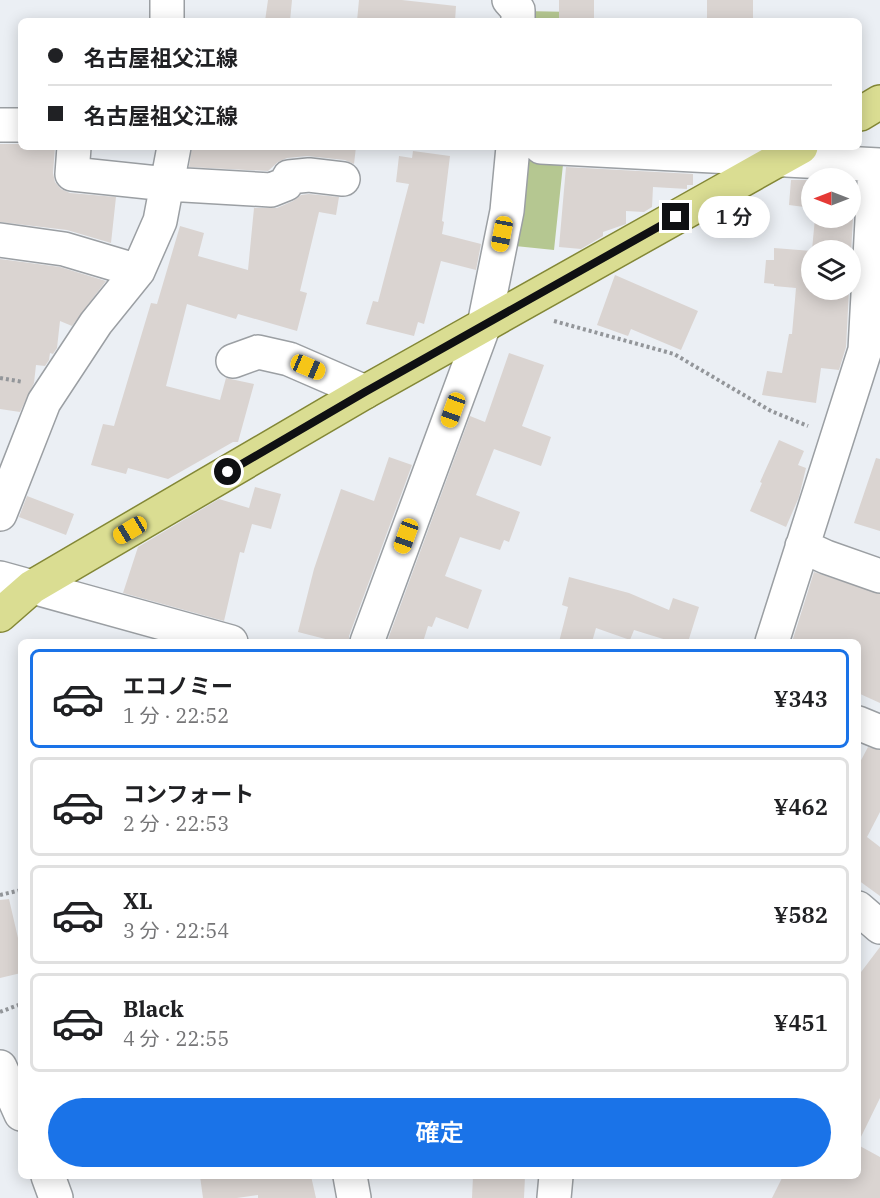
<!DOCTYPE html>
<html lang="ja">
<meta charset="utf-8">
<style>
:root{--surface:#fff;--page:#f6f6f6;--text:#202124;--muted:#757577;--line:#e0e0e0;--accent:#1a73e8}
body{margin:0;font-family:"IBM Plex Serif","Noto Sans JP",serif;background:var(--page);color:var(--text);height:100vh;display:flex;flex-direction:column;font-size:22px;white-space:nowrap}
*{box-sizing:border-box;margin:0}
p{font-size:20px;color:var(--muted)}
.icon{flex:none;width:33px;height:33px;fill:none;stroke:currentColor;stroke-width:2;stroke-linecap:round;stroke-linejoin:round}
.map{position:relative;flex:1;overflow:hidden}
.panel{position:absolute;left:18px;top:639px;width:843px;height:540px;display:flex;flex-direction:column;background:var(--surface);border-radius:9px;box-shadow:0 3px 15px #0003}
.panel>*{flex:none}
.banner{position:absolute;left:18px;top:18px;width:844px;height:132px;border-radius:9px;box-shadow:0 3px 15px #0003;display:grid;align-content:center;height:132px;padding:0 30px;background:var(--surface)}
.needle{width:39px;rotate:270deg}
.controls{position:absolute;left:801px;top:168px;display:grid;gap:12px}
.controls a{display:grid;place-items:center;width:60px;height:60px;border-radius:50%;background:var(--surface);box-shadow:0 3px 15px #0003;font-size:30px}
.end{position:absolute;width:27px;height:27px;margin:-14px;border:8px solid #0f1012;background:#fff;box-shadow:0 0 0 3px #fff}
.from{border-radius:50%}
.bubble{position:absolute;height:42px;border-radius:21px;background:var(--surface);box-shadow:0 3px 15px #0003;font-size:20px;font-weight:600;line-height:42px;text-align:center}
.car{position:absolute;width:18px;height:36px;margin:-18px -9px;border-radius:8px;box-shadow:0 0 4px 2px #0007;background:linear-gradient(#f5c518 24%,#345 0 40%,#f5c518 0 76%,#345 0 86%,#f5c518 0)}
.banner b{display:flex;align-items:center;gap:21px;height:57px;font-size:22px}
.banner b+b{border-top:2px solid var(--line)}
.banner i{width:15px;height:15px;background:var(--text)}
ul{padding:10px 0 0;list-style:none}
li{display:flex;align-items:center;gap:18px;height:99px;margin:0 12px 9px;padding:0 18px;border:3px solid var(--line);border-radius:9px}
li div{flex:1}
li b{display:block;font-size:22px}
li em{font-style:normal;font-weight:600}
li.active{border-color:var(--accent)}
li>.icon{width:54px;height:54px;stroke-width:1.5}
.cta{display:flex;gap:12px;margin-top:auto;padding:12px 30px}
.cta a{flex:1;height:69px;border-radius:36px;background:var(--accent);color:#fff;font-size:24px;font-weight:600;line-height:69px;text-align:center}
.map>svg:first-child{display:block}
.forest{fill:#b5c791}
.building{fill:#dad4d1}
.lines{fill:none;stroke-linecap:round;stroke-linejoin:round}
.minor-casing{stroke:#9b9fa3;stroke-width:36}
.major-casing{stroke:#838736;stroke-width:36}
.path{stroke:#93969a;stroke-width:4;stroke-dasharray:3 3;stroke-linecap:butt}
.minor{stroke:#fff;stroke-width:33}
.major{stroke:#dadd92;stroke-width:33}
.route{stroke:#0f1012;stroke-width:8}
</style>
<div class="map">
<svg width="880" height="1198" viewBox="0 0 880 1198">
<rect width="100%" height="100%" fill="#ebeff4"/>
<path class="forest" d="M 523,11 L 574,12 L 574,21 L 523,21 Z
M 517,152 L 564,155 L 554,250 L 505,245 Z"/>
<path class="building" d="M 268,0 L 292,0 L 290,21 L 265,21 Z
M 359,0 L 402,0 L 456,6 L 455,21 L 357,21 Z
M 559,0 L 594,0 L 594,21 L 559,21 Z
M 707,0 L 753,0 L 753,21 L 707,21 Z
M 0,144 L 21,144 L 21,147 L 55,147 L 53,173 L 55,182 L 61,189 L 70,193 L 116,197 L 111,243 L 67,230 L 0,222 Z
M 192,147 L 356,147 L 354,164 L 345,160 L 307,156 L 287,158 L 278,162 L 268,171 L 189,167 Z
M 413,151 L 450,156 L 442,221 L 444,222 L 442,234 L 481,244 L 476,270 L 441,261 L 424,324 L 418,322 L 414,336 L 366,324 L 373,301 L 378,302 L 409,184 L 396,182 L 399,156 L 412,158 Z
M 566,167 L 693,174 L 693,185 L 687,185 L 687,189 L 653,187 L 652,207 L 644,212 L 626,211 L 626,224 L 603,232 L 603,236 L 581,249 L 559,247 Z
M 791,180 L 812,180 L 812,208 L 789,205 Z
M 850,182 L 855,182 L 850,271 L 850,250 L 812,250 L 815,218 L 850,218 Z
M 309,194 L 339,197 L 336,215 L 319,212 L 300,291 L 307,293 L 297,331 L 238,314 L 236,319 L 187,304 L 166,386 L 220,400 L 226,378 L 254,384 L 238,442 L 233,442 L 168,479 L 128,468 L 126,474 L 91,465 L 103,424 L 114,426 L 151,303 L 157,304 L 180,226 L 204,233 L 198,256 L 248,270 L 254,208 L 277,208 L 293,201 L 301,195 Z
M 774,248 L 812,251 L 812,290 L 849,290 L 846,347 L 839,370 L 821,368 L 816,403 L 762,395 L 767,371 L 782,373 L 789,334 L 792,334 L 796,288 L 774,286 L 774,284 L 764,283 L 766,260 L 774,260 Z
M 0,259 L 60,267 L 106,281 L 72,326 L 60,321 L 57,348 L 53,354 L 50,353 L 49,360 L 45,366 L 36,365 L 34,383 L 20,412 L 0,409 Z
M 615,275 L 698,311 L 681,350 L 631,329 L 628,336 L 597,325 Z
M 509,353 L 544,365 L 522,426 L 551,437 L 541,466 L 494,449 L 476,495 L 520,512 L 509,542 L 504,540 L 500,550 L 460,537 L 445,576 L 482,590 L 468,629 L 436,617 L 432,627 L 428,626 L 423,642 L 387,642 L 470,416 L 485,422 Z
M 779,440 L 804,451 L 798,465 L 806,468 L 799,497 L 786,527 L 750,511 L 762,483 L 760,482 Z
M 389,457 L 412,465 L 349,636 L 349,642 L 337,642 L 298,632 L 314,569 L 341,489 L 374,501 Z
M 876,458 L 880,459 L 880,531 L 854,523 Z
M 255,487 L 281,494 L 271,529 L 252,524 L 244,553 L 240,552 L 224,621 L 123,593 L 138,547 L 219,499 L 249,508 Z
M 27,496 L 74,514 L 66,535 L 19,517 Z
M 814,572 L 880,594 L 880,703 L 858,693 L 858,642 L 792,642 Z
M 569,577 L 629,593 L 669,610 L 673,598 L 699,607 L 688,642 L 673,642 L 634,630 L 630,640 L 596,628 L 592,642 L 559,642 L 568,607 L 562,605 Z
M 868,747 L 880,750 L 880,812 L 867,837 L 880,847 L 880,896 L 858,880 L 858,766 Z
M 9,899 L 21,951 L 21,973 L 0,978 L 0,900 Z
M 880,947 L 880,1098 L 858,1143 L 858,976 Z
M 858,1145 L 880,1157 L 880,1198 L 772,1198 L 783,1176 L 858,1176 Z
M 200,1176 L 311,1176 L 316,1198 L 258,1198 L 258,1195 L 237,1198 L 203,1198 Z
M 473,1176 L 525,1176 L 524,1198 L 472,1198 Z"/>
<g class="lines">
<g class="minor-casing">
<path id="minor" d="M 167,0 L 167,21
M 509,0 L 518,10 L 518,21
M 0,125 L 21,125
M 74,147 L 72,174 L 167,184 L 271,190 L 286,184 L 289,177 L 309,175 L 343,179
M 541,147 L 880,165
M 0,240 L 64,249 L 138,271
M 233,361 L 258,352 L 289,359 L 365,392
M 0,514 L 44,402 L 96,323 L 138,271 L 160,221 L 174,147
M 802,546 L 826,557 L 880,576
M 0,578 L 231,642
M 367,642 L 484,325 L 507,211 L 513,147
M 772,642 L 865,350 L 875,165
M 858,723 L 880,732
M 858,908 L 880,927
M 0,1067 L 21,1114
M 48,1176 L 56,1198
M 350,1176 L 354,1198
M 554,1198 L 556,1176"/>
</g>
<g class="major-casing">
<path id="major" d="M 860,114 L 880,102
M 0,615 L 32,587 L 365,392 L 801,147"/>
</g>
<path class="path" d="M 554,321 L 674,354 L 771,411 L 808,426
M 0,378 L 23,382
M 0,895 L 21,890
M 0,1012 L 21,1004"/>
<use href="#minor" class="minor"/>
<use href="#major" class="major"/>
</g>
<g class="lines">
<path class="route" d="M 228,472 L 365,392 L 676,217"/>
</g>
</svg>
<div class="controls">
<a><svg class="needle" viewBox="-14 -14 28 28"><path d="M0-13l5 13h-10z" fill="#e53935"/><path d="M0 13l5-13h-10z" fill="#757577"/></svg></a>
<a><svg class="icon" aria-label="layers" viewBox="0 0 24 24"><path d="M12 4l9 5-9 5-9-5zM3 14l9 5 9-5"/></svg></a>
</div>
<i class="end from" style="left:228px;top:472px"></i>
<i class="end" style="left:676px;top:217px"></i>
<div class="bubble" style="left:698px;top:196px;width:72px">1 分</div>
<i class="car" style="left:502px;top:234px;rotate:191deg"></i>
<i class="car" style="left:308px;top:367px;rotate:113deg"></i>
<i class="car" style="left:453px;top:410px;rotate:200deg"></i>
<i class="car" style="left:130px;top:530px;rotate:239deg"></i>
<i class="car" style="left:406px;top:536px;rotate:200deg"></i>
<div class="banner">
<b><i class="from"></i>名古屋祖父江線</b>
<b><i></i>名古屋祖父江線</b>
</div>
<section class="panel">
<ul>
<li class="active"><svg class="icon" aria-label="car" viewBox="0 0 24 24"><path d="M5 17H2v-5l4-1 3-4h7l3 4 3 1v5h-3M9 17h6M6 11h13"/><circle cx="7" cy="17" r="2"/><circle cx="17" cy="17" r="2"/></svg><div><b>エコノミー</b><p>1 分 · 22:52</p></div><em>¥343</em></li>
<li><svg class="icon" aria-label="car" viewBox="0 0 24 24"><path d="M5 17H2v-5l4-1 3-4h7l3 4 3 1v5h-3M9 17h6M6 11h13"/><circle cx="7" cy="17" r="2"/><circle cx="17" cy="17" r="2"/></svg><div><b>コンフォート</b><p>2 分 · 22:53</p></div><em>¥462</em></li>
<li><svg class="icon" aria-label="car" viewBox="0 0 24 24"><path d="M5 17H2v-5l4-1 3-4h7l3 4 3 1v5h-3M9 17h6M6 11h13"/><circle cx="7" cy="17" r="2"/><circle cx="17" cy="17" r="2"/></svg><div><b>XL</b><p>3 分 · 22:54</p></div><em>¥582</em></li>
<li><svg class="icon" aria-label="car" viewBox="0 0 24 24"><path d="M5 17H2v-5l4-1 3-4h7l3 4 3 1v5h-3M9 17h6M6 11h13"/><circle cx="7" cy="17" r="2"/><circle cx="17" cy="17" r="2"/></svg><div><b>Black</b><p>4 分 · 22:55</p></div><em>¥451</em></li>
</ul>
<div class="cta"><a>確定</a></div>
</section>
</div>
